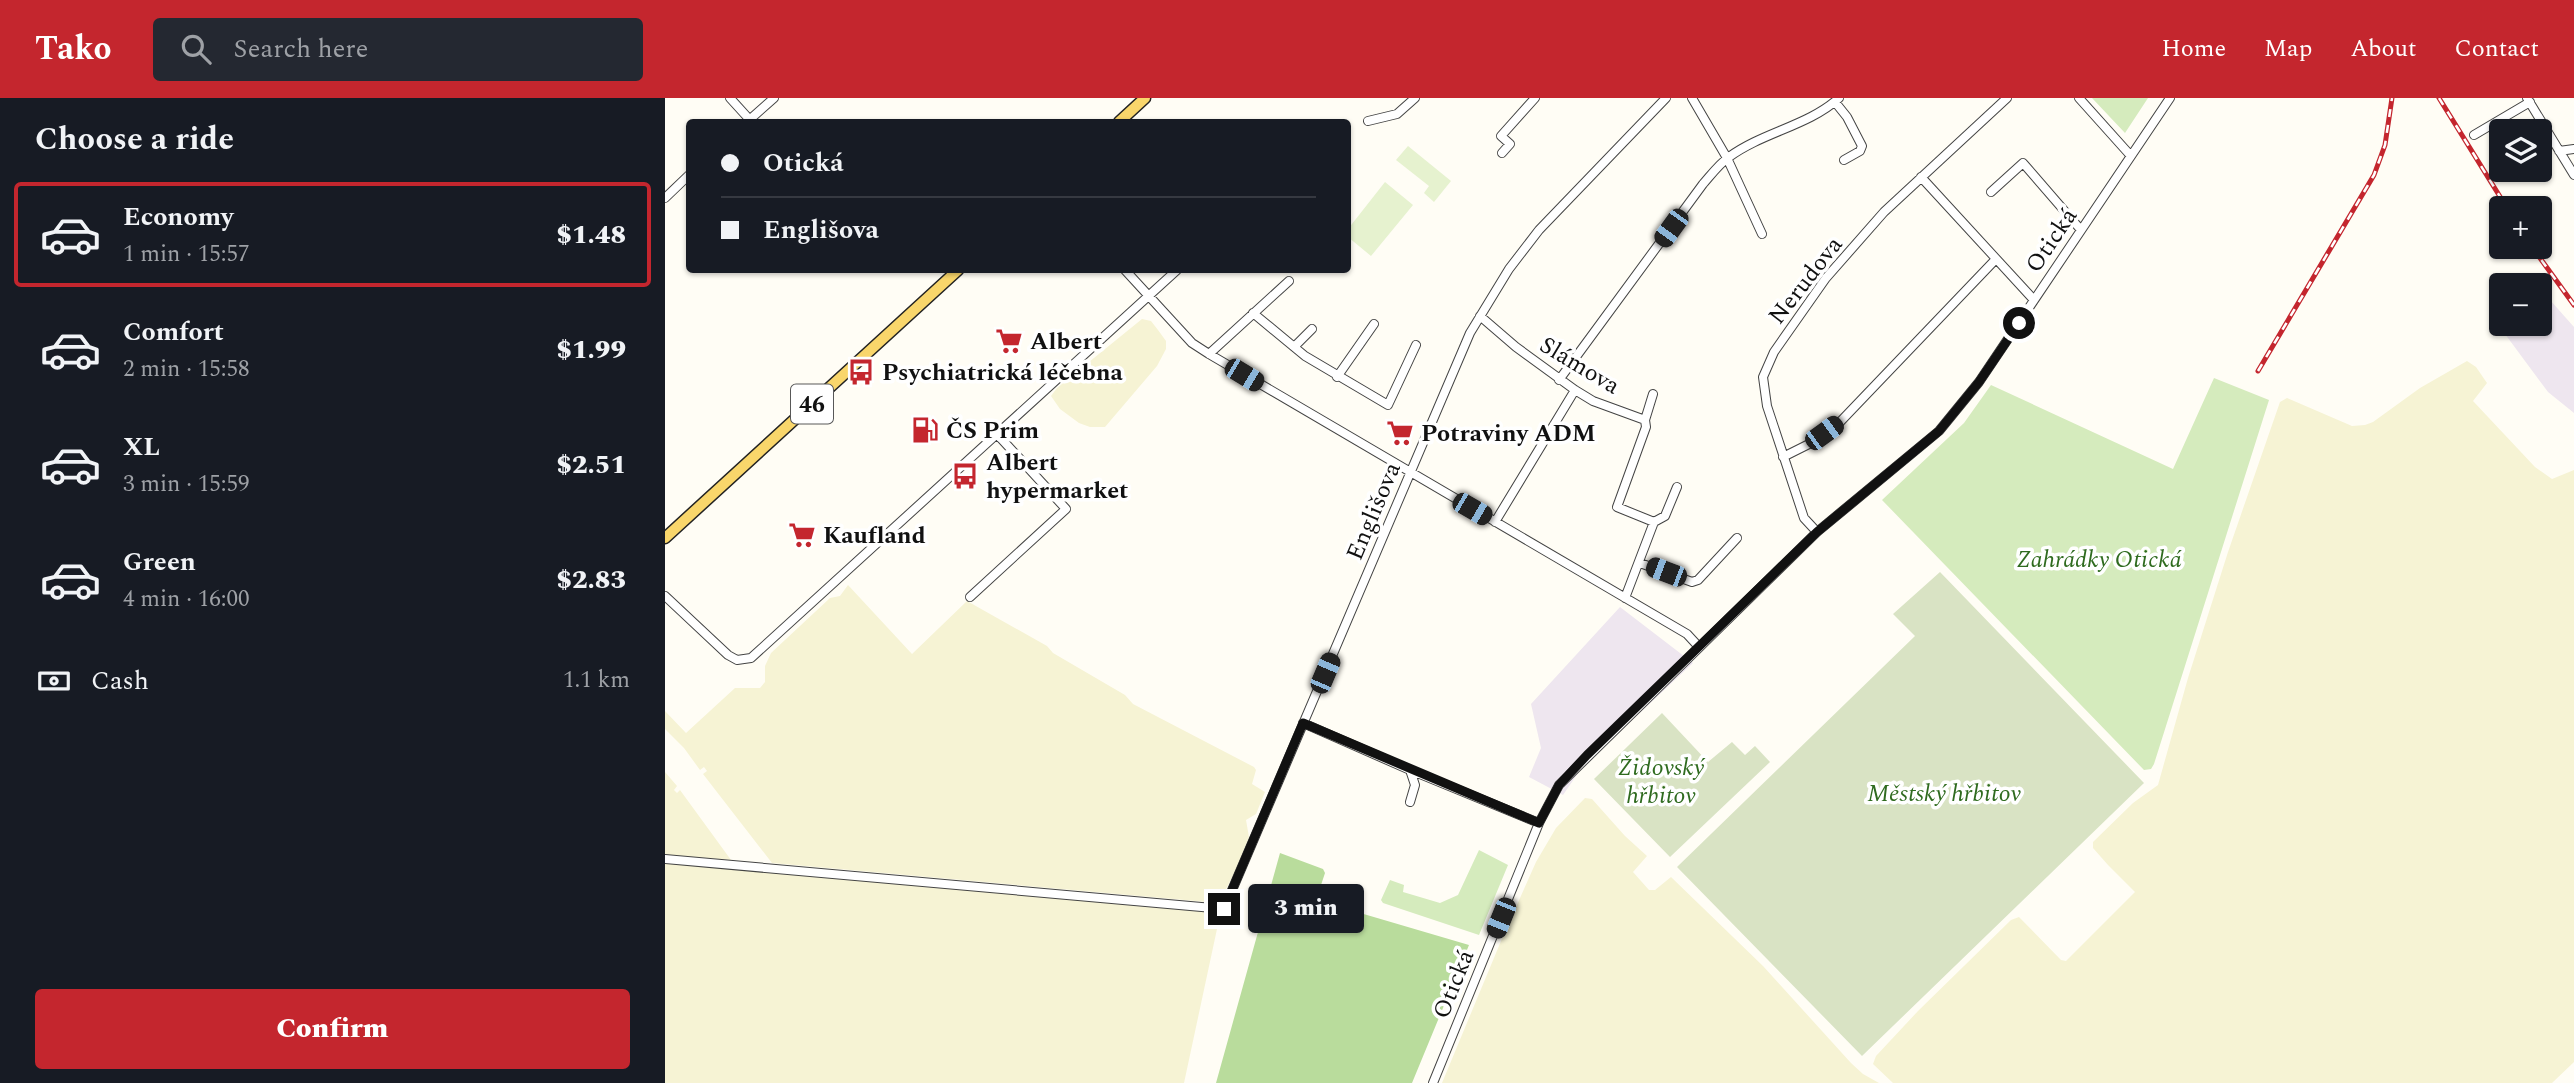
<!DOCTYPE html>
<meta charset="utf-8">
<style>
:root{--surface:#171b24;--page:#242831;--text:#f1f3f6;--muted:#9ea1a6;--line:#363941;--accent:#c4262e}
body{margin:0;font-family:Spectral,serif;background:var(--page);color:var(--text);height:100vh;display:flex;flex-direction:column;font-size:26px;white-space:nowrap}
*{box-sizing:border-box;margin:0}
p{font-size:23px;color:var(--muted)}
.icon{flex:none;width:38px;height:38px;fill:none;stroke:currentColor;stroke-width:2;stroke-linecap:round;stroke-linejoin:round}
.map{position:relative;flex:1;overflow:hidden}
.drawer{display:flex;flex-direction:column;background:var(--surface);width:665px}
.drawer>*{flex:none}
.top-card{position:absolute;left:21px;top:21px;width:665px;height:154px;border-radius:7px;box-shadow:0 2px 5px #0004;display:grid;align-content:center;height:154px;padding:0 35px;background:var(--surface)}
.buttons{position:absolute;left:1824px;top:21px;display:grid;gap:14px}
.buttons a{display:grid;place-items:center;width:63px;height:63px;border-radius:7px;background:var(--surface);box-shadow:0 2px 5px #0004;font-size:35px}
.end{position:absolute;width:32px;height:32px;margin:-16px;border:9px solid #111;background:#fff;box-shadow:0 0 0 4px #fff}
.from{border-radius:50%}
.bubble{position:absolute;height:49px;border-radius:7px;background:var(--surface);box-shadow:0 2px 5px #0004;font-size:23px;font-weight:800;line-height:49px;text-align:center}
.car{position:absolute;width:21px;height:42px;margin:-21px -10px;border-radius:9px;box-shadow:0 0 5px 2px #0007;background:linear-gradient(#222 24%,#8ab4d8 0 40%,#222 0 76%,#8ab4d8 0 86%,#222 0)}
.top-card b{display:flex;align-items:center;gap:24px;height:66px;font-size:26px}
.top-card b+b{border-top:2px solid var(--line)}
.top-card i{width:18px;height:18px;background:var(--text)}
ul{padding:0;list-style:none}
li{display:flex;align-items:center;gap:21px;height:105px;margin:0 14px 10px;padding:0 21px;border:4px solid transparent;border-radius:7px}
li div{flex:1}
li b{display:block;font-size:26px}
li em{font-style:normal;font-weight:800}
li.on{border-color:var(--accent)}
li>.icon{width:63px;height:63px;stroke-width:1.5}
h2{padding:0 35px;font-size:32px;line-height:84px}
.pay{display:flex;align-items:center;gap:18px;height:77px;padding:0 35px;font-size:26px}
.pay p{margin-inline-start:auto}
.button{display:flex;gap:14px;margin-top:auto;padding:14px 35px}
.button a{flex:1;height:80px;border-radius:7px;background:var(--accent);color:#fff;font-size:28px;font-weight:800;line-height:80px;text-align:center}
header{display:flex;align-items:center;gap:42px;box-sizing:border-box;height:98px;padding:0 35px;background:var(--accent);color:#fff}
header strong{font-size:33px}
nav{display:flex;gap:38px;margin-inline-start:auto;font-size:24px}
.search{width:490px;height:63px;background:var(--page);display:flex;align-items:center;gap:18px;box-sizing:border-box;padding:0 24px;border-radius:7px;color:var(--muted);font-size:26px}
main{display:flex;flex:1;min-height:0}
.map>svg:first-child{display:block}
.industrial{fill:#eee6ef}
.farmland{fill:#f6f3d4}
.green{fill:#d5ebbd}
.forest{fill:#b9dc9c}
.cemetery{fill:#d9e3c4}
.pitch{fill:#e6f2cf}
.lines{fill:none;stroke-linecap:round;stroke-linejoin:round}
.minor-casing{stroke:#444;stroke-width:10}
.major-casing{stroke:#222;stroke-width:13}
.minor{stroke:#fff;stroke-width:8}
.major{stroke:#f9d66b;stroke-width:10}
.rail-casing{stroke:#c4262e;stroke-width:5}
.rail{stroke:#fff;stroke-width:2.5;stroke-dasharray:8;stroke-linecap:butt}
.route{stroke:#111;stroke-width:9}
.labels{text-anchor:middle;stroke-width:7;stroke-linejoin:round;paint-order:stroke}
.shield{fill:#fff;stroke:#585858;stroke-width:2}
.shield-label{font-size:23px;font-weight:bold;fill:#111}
.street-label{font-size:24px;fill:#111;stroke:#fff}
.poi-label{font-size:24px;font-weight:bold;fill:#111;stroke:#fff;text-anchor:start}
.park-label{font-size:24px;font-style:italic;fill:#2f6b1f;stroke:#fff}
</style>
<header>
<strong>Tako</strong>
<div class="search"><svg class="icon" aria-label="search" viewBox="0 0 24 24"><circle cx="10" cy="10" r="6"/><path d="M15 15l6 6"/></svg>Search here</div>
<nav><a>Home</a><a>Map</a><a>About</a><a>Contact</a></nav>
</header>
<main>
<section class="drawer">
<h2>Choose a ride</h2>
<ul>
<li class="on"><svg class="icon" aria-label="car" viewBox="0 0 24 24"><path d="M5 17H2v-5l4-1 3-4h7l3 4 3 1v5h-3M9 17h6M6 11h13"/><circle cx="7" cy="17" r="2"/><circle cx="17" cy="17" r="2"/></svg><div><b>Economy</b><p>1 min · 15:57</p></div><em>$1.48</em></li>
<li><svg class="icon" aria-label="car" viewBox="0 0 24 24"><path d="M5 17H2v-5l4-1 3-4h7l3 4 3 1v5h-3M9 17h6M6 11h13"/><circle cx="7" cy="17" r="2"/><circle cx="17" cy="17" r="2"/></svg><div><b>Comfort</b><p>2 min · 15:58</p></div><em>$1.99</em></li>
<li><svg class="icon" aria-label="car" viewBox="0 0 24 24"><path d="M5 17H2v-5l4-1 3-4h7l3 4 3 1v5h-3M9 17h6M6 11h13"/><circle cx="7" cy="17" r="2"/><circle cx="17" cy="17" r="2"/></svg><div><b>XL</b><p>3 min · 15:59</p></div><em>$2.51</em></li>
<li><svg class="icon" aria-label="car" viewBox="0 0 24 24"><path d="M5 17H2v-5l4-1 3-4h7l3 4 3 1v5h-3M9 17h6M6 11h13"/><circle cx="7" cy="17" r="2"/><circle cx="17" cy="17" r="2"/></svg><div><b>Green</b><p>4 min · 16:00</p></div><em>$2.83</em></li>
</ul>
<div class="pay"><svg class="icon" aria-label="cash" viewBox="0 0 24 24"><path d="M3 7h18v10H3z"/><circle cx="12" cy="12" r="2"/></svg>Cash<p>1.1 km</p></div>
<div class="button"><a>Confirm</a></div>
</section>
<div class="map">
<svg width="1909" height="985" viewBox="0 0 1909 985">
<rect width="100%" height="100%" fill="#fffdf5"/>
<path class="industrial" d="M 1885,202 L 1909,229 L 1909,315 L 1883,294 L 1840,236 L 1846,226 L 1874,226 L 1874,208 Z
M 955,509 L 1028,565 L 918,668 L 898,697 L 864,679 L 876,650 L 866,606 Z"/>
<path class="farmland" d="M 477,221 L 486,223 L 493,232 L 501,243 L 501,251 L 492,268 L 440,329 L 425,329 L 414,325 L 395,311 L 386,298 L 392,290 Z
M 1802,263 L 1811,269 L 1822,285 L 1808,303 L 1870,369 L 1887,381 L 1909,372 L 1909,964 L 1887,985 L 1228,985 L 1208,966 L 1211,958 L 1253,913 L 1346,822 L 1354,819 L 1396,862 L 1401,863 L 1470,794 L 1443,767 L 1428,750 L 1428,744 L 1468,705 L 1493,687 L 1523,580 L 1563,454 L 1615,304 L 1622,300 L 1687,328 L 1700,327 L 1708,324 L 1755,290 Z
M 183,487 L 247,556 L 302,503 L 382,548 L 388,555 L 460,597 L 468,606 L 589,669 L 591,672 L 587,686 L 600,694 L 591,716 L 581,722 L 584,739 L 572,770 L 560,793 L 542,804 L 107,765 L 38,676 L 42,673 L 39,669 L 35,672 L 19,650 L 0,631 L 0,613 L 21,635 L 70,590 L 95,590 L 100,584 L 100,568 L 106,555 L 165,500 L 175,498 Z
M 0,674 L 12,688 L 9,692 L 12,695 L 15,692 L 66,762 L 0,757 Z
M 920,700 L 927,701 L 960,738 L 982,758 L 968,774 L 984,792 L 990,792 L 1006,779 L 1098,868 L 1186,965 L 1198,976 L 1214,985 L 777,985 L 836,843 L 871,764 L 891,730 Z
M 0,764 L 528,812 L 555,817 L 519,985 L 0,985 Z"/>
<path class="green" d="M 1427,0 L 1483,0 L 1460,35 Z
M 1549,280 L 1604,302 L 1489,666 L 1486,671 L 1479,672 L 1217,402 L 1299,325 L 1326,287 L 1508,371 Z
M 814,752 L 843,767 L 814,837 L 718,805 L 716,802 L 725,782 L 739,787 L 738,794 L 775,805 L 793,797 Z"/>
<path class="forest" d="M 615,755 L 658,771 L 660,775 L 651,802 L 804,847 L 747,985 L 551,985 Z"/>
<path class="cemetery" d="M 1275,474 L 1479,685 L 1197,958 L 1012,769 L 1250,538 L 1228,516 Z
M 997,615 L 1043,664 L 1067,644 L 1080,657 L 1090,648 L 1105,664 L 1005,759 L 929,681 Z"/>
<path class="pitch" d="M 743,48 L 786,83 L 769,104 L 759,95 L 764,88 L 731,62 Z
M 720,84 L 748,107 L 706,158 L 683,139 L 683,131 Z"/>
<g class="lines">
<g class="minor-casing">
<path id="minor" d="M 65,0 L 85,22
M 1027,0 L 1062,60 L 1097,136
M 1414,0 L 1466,58
M 1862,0 L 1909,77
M 1170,4 L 1182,19 L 1197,48 L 1195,53 L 1179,62
M 703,23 L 732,16 L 750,0
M 82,24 L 109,0
M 1809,37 L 1865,4
M 1894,53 L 1909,51
M 837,55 L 845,46 L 836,38 L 870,0
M 1256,79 L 1369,202
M 1326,94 L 1358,65 L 1416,132
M 0,100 L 24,77
M 460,172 L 527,245 L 544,256 L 1022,536 L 1034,549
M 588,215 L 640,258 L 723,307 L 751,247
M 815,218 L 851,249 L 910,292 L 928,303 L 980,322 L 988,296
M 629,249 L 647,231
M 544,256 L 624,183
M 672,279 L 709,226
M 894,282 L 1038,86 C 1046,77 1054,66 1064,59 C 1098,34 1143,28 1174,0
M 1118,359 L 1144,346 L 1175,324 L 1331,161
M 830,424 L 910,292
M 989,424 L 1000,418 L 1012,389
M 1152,434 L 1139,420 L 1102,308 L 1098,279 L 1109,254 L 1161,180 L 1219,114 L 1342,0
M 975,465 L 1027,484 L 1033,482 L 1072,440
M 0,498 L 63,557 L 72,562 L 86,560 L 512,172
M 305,499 L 401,411 L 331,335
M 960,500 L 989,424 L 952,409 L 981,329 L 980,322
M 638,625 L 745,672 L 750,687 L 745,704
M 745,672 L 874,725
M 0,761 L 559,811 L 805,235 L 844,171 L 874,132 L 1001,0
M 768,985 L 874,725 L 894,687 L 1152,434 L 1274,333 L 1314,284 L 1505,0"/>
</g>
<g class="major-casing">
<path id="major" d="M 454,24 L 480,0
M 0,440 L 293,172"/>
</g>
<use href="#minor" class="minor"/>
<use href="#major" class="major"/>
<g class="rail-casing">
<path id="rail" d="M 1774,0 L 1842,110
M 1867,149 L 1909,207
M 1593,273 L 1709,77 L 1720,47 L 1727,0"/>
</g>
<use href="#rail" class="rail"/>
</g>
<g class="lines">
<path class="route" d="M 559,811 L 638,625 L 874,725 L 894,687 L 922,657 L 1152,434 L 1274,333 L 1314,284 L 1354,225"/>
</g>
<defs>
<g id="supermarket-bare" transform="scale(2.1)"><path d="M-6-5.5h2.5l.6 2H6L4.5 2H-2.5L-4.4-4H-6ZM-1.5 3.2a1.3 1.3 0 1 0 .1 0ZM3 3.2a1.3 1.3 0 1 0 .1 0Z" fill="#c4262e" stroke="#fff" stroke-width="2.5" paint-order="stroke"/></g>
<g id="bus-bare" transform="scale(2.1)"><path d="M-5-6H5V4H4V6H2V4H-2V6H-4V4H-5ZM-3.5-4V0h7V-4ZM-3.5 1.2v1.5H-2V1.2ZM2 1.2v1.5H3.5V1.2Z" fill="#c4262e" stroke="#fff" stroke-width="2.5" paint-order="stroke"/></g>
<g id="fuel-bare" transform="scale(2.1)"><path d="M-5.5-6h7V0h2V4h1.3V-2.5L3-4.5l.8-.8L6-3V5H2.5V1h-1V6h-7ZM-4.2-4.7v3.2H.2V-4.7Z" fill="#c4262e" stroke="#fff" stroke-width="2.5" paint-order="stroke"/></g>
</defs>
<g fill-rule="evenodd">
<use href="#supermarket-bare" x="344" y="243"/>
<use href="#bus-bare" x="196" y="274"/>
<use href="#fuel-bare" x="260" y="332"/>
<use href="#supermarket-bare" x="735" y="335"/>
<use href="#bus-bare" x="300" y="378"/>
<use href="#supermarket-bare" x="137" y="437"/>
</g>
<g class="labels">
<rect class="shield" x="126" y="286.5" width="42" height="39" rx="5"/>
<g class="shield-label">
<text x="147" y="314">46</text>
</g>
<g class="street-label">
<text transform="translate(1386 142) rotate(-56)" y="8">Otická</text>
<text transform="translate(1140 182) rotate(-52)" y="8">Nerudova</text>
<text transform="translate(915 267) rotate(31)" y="8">Slámova</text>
<text transform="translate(708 413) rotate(-67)" y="8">Englišova</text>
<text transform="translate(788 886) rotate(-68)" y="8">Otická</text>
</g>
<g class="poi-label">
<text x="365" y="251">Albert</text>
<text x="217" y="282">Psychiatrická léčebna</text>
<text x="281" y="340">ČS Prim</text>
<text x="756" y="343">Potraviny ADM</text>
<text x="321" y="372">Albert<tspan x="321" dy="28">hypermarket</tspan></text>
<text x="158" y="445">Kaufland</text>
</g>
<g class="park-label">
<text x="1434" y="469">Zahrádky Otická</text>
<text x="996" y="677">Židovský<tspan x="996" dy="28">hřbitov</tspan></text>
<text x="1279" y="703">Městský hřbitov</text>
</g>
</g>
</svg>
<div class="buttons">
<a><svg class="icon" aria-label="layers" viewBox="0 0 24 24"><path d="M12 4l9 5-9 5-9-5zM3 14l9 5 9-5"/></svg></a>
<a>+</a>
<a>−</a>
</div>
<i class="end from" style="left:1354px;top:225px"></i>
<i class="end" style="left:559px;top:811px"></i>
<div class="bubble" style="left:583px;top:786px;width:116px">3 min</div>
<i class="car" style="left:1006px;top:130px;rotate:216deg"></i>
<i class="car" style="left:579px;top:277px;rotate:121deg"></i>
<i class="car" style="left:1159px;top:335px;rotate:54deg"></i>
<i class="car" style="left:807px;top:411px;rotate:120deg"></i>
<i class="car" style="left:1001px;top:474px;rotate:291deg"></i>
<i class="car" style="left:660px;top:575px;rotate:23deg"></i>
<i class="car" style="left:836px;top:820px;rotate:202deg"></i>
<div class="top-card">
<b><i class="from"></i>Otická</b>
<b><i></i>Englišova</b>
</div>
</div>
</main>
